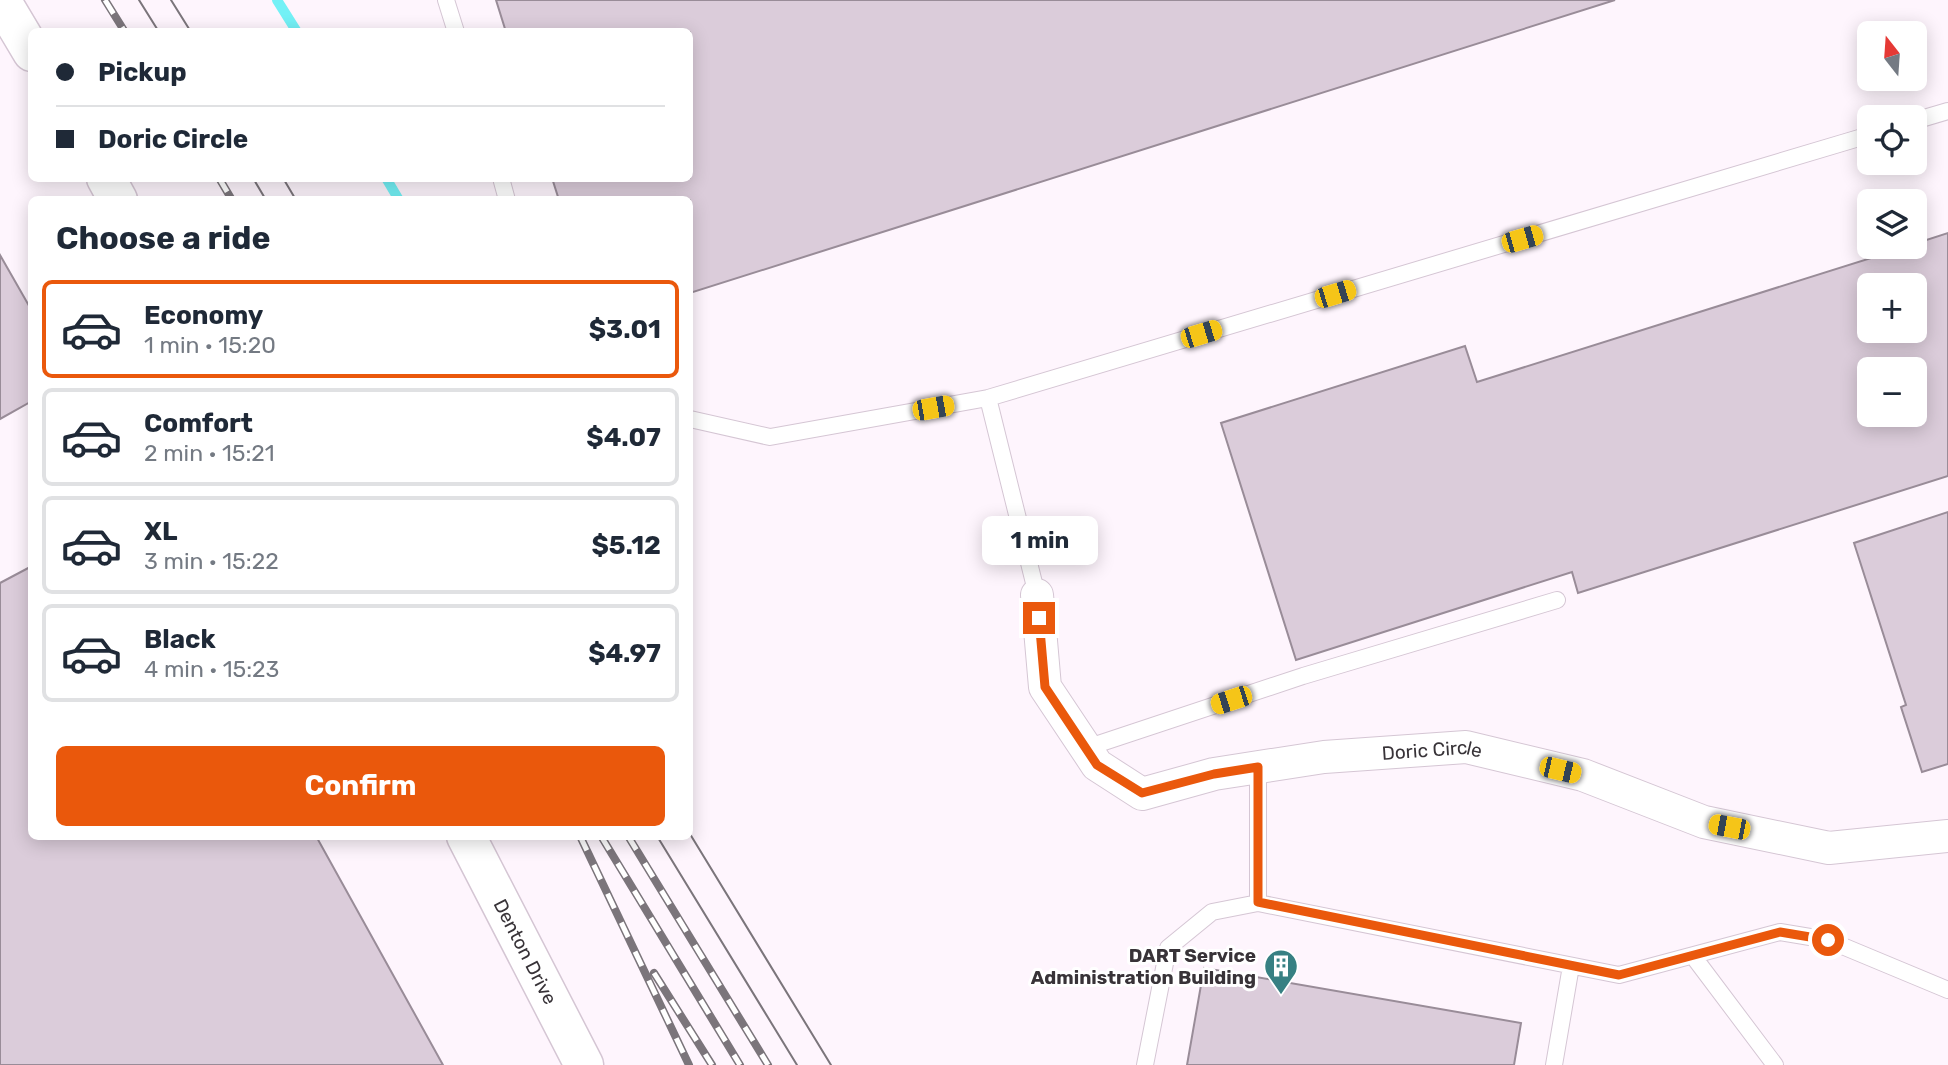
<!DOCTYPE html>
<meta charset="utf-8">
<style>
:root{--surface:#fff;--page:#f2f2f3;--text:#1f2937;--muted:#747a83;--line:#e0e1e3;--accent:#ea580c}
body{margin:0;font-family:Rubik,sans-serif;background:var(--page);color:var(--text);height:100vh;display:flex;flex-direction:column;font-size:26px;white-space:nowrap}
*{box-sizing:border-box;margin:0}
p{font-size:23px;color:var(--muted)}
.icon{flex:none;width:38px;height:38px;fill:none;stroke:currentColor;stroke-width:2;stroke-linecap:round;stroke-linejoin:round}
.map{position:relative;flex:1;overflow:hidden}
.side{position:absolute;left:28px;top:196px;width:665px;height:644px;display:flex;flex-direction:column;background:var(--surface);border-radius:10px;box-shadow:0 4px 18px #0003}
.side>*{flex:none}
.guide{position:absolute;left:28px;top:28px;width:665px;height:154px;border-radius:10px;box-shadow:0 4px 18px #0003;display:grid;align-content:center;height:154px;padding:0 28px;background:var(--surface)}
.needle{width:46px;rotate:343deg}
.fabs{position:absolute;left:1857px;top:21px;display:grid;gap:14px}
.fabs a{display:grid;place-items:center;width:70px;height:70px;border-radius:10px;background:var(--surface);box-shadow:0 4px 18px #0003;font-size:35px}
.end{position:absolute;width:32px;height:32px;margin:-16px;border:9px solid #ea580c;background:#fff;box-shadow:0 0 0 4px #fff}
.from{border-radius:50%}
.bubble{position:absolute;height:49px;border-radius:10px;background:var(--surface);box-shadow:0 4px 18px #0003;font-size:23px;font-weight:700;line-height:49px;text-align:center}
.car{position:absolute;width:21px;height:42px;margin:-21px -10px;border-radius:9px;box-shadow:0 0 5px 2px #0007;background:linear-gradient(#f5c518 24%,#345 0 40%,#f5c518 0 76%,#345 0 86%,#f5c518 0)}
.guide b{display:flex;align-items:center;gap:24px;height:66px;font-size:26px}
.guide b+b{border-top:2px solid var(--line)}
.guide i{width:18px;height:18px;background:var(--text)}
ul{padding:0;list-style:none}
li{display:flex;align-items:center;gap:21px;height:98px;margin:0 14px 10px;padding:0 14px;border:4px solid var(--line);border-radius:10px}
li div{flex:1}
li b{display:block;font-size:26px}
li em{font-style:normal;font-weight:700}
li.active{border-color:var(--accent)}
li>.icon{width:63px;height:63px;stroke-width:1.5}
h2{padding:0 28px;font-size:32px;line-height:84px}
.primary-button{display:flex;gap:14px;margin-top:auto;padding:14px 28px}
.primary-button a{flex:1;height:80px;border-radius:10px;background:var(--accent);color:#fff;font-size:28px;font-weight:700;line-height:80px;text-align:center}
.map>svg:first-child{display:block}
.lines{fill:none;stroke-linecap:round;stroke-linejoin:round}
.stream{stroke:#73f1f6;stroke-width:10}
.building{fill:#dbccda;stroke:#998c98;stroke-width:2;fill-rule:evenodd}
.service-casing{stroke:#d5c6d4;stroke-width:18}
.minor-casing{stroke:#d5c6d4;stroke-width:34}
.tertiary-casing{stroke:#d5c6d4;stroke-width:41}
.service{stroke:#fff;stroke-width:16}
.minor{stroke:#fff;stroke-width:32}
.tertiary{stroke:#fff;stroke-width:38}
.tram{stroke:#7b757b;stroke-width:2}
.rail-casing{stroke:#7b757b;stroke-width:8}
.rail{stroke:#fff;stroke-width:5;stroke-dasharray:16;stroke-linecap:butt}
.route{stroke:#ea580c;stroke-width:9}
.labels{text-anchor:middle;stroke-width:6;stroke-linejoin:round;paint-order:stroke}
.street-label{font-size:19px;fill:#383338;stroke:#fff}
.poi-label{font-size:19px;font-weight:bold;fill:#383338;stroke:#fff;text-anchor:end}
</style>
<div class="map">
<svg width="1948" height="1065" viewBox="0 0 1948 1065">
<rect width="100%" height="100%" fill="#fef5fd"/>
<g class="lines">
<path class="stream" d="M 277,0 L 297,32
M 386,178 L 399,200"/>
</g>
<path class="building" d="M 496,0 L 1615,0 L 690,293 L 690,200 L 559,200 L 552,178 L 690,178 L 690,32 L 506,32 Z
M 1948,233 L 1948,476 L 1578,593 L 1572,572 L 1296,660 L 1221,423 L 1465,346 L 1477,382 L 1906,247 L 1914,247 L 1914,244 ZM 1869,285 L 1914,285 L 1914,331 L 1869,331 ZM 1869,369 L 1914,369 L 1914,415 L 1869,415 Z
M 0,255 L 32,311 L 32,401 L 0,419 Z
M 1948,512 L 1948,764 L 1922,772 L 1901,707 L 1906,705 L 1854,543 Z
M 32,566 L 32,836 L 316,836 L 443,1065 L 0,1065 L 0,583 Z
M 1204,968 L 1521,1023 L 1514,1065 L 1187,1065 Z"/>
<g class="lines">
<g class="service-casing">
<path id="service" d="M 446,0 L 456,32
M 1914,121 L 1948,111
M 501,178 L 507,200
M 988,398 L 1037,595
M 690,419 L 770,437 L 988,398 L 1869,135
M 1086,748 L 1303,676 L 1557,600
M 1258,903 L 1258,767
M 1693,956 L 1775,1065
M 1145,1065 L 1168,948 L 1212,912 L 1258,903 L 1619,975 L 1780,932 L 1828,940 L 1948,990
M 1554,1065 L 1571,966"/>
</g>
<g class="minor-casing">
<g id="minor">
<path id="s1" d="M 1037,595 L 1045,687 L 1097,765 L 1142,794 L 1214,774 L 1324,757 L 1466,747 L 1583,775 L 1704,822 L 1829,848 L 1948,836"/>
</g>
</g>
<g class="tertiary-casing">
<g id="tertiary">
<path d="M 1,0 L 32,52"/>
<path d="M 106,178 L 118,200"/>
<path id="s2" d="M 466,836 L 584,1065"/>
</g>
</g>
<use href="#service" class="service"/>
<use href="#minor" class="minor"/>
<use href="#tertiary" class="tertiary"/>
<path class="tram" d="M 139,0 L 159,32
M 171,0 L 191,32
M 253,178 L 266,200
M 283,178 L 296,200
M 690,834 L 831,1065
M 657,836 L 797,1065"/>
<g class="rail-casing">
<path id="rail" d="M 105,0 L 125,32
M 219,178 L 232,200
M 580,836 L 689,1065
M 601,836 L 740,1065
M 628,836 L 768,1065
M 654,973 L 712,1065"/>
</g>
<use href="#rail" class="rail"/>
</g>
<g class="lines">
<path class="route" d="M 1039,618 L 1045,687 L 1097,765 L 1142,793 L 1214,774 L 1258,767 L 1258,902 L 1619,975 L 1780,932 L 1828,940"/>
</g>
<defs>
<g id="building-pin" transform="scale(1.75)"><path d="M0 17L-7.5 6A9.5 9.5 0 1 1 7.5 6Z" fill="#378083" stroke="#fff"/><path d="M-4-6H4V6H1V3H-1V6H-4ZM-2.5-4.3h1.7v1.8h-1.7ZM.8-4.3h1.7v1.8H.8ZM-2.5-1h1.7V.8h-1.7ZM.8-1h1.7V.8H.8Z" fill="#fff"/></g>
</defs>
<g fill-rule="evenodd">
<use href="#building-pin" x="1281" y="966"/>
</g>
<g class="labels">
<g class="street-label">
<text dy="7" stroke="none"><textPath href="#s1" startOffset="534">Doric Circle</textPath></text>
<text dy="7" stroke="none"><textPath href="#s2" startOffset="130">Denton Drive</textPath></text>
</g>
<g class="poi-label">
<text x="1256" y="962">DART Service<tspan x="1256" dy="22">Administration Building</tspan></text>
</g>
</g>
</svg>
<div class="fabs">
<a><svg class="needle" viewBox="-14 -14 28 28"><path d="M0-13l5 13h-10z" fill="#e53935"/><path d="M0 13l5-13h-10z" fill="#747a83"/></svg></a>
<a><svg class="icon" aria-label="locate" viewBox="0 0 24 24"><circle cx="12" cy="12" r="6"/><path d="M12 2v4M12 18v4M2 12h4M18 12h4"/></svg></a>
<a><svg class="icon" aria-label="layers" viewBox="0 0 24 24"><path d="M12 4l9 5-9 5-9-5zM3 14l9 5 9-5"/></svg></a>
<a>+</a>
<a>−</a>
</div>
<i class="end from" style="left:1828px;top:940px"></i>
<i class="end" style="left:1039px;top:618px"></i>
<div class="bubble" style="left:982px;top:516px;width:116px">1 min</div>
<i class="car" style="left:1522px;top:239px;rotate:74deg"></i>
<i class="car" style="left:1335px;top:294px;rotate:73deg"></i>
<i class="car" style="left:1201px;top:334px;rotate:73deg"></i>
<i class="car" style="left:933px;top:408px;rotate:80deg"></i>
<i class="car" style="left:1231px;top:700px;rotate:252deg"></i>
<i class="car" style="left:1560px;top:770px;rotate:103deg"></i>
<i class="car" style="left:1729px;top:827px;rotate:281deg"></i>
<div class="guide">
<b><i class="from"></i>Pickup</b>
<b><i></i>Doric Circle</b>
</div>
<section class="side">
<h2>Choose a ride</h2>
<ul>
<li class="active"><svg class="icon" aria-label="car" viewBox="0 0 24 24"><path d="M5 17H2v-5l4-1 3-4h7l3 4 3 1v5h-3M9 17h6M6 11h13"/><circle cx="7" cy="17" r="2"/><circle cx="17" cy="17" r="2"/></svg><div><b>Economy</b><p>1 min · 15:20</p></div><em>$3.01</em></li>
<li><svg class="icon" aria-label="car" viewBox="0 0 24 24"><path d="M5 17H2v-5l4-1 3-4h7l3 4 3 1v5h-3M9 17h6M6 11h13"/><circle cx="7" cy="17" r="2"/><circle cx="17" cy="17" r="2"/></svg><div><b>Comfort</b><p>2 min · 15:21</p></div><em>$4.07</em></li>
<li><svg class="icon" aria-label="car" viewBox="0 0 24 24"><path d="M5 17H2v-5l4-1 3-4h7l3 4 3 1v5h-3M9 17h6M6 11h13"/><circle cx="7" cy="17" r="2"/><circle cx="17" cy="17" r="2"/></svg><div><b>XL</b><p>3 min · 15:22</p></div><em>$5.12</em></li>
<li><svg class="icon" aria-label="car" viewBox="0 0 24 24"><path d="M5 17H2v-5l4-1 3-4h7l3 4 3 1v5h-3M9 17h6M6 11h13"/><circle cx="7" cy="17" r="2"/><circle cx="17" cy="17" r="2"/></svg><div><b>Black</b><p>4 min · 15:23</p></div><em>$4.97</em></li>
</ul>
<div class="primary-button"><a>Confirm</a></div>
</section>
</div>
